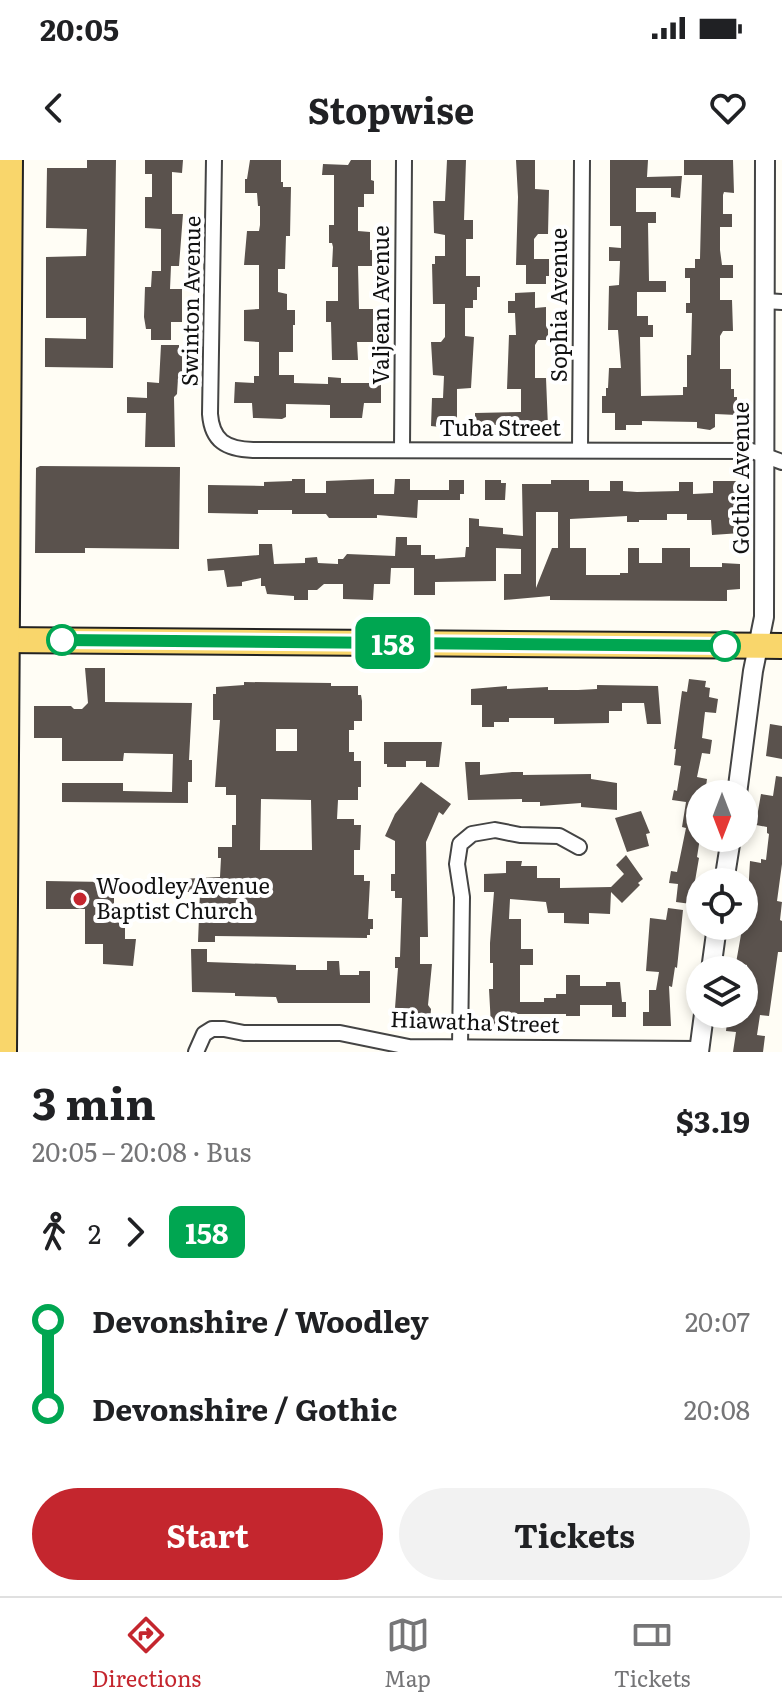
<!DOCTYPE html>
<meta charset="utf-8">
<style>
body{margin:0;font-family:Literata,serif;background:#f2f2f2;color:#202124;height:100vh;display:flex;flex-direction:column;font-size:30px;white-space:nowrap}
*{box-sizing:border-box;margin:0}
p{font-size:26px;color:#757577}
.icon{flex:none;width:44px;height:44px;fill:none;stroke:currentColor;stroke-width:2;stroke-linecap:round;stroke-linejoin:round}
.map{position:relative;height:892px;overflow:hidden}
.details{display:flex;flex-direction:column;background:#fff;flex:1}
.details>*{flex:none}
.badge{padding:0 16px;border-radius:12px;font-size:28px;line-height:52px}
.needle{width:52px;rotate:180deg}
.tools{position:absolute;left:686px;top:620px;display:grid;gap:16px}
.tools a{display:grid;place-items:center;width:72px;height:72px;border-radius:50%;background:#fff;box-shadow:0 4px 12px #0003;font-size:40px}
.map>.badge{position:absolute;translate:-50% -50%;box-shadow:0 0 0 4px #fff}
.legs{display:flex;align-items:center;gap:12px;height:88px;padding:0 32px;font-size:26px}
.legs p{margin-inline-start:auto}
.summary{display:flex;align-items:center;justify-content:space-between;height:136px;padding:0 32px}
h1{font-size:44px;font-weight:700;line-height:60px}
.cta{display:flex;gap:16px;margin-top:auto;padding:16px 32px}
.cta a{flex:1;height:92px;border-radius:48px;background:#c4262e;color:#fff;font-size:32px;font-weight:700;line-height:92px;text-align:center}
.cta a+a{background:#f2f2f2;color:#202124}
ul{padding:0 32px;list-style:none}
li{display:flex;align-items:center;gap:28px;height:88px;font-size:30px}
li i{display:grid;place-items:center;width:12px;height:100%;margin:0 10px;background:currentColor}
li i::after{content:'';width:20px;height:20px;margin:-10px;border:6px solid;border-radius:50%;background:#fff}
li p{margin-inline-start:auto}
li:first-child i{background:linear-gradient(#0000 50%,currentColor 0)}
li:last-child i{background:linear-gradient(currentColor 50%,#0000 0)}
.status{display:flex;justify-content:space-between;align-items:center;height:56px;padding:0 40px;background:#fff;direction:ltr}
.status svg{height:22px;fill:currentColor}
header{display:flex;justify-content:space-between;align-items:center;height:104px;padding:0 32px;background:#fff;font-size:36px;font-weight:700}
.tabs{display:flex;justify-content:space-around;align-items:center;height:112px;border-top:2px solid #e0e0e0;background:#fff;font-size:22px;color:#757577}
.tabs a{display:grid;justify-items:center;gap:4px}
.tabs .current{color:#c4262e}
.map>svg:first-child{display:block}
.building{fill:#5a524d;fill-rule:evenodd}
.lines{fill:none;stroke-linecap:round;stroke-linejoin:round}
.minor-casing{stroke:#444;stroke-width:18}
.tertiary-casing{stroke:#444;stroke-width:22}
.primary-casing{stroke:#222;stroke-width:28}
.minor{stroke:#fff;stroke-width:14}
.tertiary{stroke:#fff;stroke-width:18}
.primary{stroke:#f9d66b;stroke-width:24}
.line-1-casing{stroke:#fff;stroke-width:18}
.line-1{stroke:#00a651;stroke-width:12}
.stop-1-dot{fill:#fff;stroke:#00a651;stroke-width:4}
.poi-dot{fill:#c4262e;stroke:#fff;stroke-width:3}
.labels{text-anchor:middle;stroke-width:8;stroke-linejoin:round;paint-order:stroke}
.street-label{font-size:22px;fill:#111;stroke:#fff}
.poi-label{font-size:22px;fill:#111;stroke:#fff;text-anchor:start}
</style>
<div class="status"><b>20:05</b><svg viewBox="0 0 49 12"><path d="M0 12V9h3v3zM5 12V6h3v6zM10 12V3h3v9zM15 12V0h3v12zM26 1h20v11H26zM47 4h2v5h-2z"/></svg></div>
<header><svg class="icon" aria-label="back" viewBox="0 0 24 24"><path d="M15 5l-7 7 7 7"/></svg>Stopwise<svg class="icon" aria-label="heart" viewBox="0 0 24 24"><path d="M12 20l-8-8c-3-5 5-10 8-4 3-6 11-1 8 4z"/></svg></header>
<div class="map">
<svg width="782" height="892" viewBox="0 0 782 892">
<rect width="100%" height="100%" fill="#fffdf5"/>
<g class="building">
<polygon points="87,0 116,0 113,208 45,207 45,178 86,179 86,158 46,158 46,97 86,96 87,69 46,68 47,8 87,8"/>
<polygon points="145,0 183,0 182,13 172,12 172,54 183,54 179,106 171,106 170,129 182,129 182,162 171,162 171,180 151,180 151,169 146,169 144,157 145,127 151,127 152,111 161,111 161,69 145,68 145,37 152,37 152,14 145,14"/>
<polygon points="250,0 281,0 281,22 283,22 283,27 291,27 290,76 286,76 285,109 278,109 278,132 287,134 287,150 295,150 295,165 293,165 293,192 279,192 279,215 294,215 294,223 328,224 328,217 341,218 341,223 381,223 381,243 364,243 362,258 330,258 330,245 286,244 286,257 282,259 256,258 253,258 252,243 234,243 235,222 254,223 254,216 259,216 259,182 244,181 244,150 259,149 259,105 244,105 247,71 259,71 260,65 260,46 258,46 257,33 245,33 245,19 247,19"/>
<polygon points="351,0 371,0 371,20 374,21 374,34 364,34 364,47 358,47 358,71 370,72 370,90 372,90 372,106 358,106 359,149 373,149 373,182 357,182 358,200 332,200 331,162 326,162 326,141 338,141 338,107 332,107 333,87 332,83 329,83 329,65 334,65 334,15 322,15 323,4 348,5"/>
<polygon points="447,0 466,0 464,60 473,60 473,79 466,79 466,116 480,116 480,127 477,127 477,140 473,140 473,148 465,148 465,176 474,177 471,228 457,229 457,260 453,260 453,267 440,267 431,266 432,238 443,238 444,216 433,215 431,182 441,182 445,177 445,144 433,144 432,104 435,104 435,96 445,96 445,75 434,73 433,41 445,41"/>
<polygon points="516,0 535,0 535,29 549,30 548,74 538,74 534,79 534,99 549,99 549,116 546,116 546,124 526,124 526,105 516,105 518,37"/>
<polygon points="610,0 648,0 647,17 682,16 680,38 671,37 671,28 636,28 636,52 656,52 656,63 648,63 649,121 666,121 666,132 637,132 637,156 648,156 648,165 653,165 653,177 640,177 641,236 683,235 683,227 687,227 687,195 691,195 692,153 686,153 686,143 690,143 690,118 685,118 685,108 695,108 695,99 700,99 702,15 684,15 684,0 733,0 734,33 724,32 723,35 723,54 732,54 732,67 720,67 720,90 722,105 733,105 733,118 720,118 720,140 732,140 733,171 723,171 720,176 720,209 731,209 731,229 734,229 734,237 737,237 737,255 715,254 715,267 710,270 697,268 697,262 642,261 642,265 626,265 626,270 615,270 615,253 602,253 602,236 606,236 606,228 608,228 609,208 621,208 618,170 608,170 609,126 619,125 620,101 609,101 609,87 621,88 621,66 610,66"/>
<polygon points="535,132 535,148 546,147 546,166 548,166 548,180 538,180 535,185 535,218 546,218 548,267 525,267 524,262 503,262 503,265 475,265 475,253 521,252 521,229 507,229 509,175 516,175 515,153 508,153 508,141 515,141 515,133"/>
<polygon points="161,185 179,185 179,193 182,193 182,218 178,218 177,234 174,237 175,287 145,287 146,253 127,253 127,237 147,238 147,222 159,223"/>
<polygon points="40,306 180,307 179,389 85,388 85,393 35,393 36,308"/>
<polygon points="292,319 305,319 305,333 326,333 326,321 374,319 374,334 394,334 395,319 410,319 410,330 449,330 449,320 464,320 464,334 460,334 460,340 418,340 417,358 377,355 377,358 329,358 326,354 292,354 292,350 258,350 258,354 208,353 208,325 264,326 264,322 292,321"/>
<polygon points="485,320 501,320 501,323 506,323 505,340 485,340"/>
<path d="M551,320H589V331H610V321H623V331L637,332L679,331V322H693V334L713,333V321H741V373L712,375L711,360H687V354H667V360H639V362H627V356L570,359V388H586V415H620V413H628V388H639V403H662V388H690V407H722V403L740,404V429L727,430V441L550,440V436L504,440V414H521V389L496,388V421L435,422V435H414V408H391L390,424H374L373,440L343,439V424H324L317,430H308V440H294V436L267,434L265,426H261V418L242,422V426L227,427L224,410L208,411L207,399L259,395V384H272L274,404L305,403V398L317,397L318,403L338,404V399H343L347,394L395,396L396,377H407V385H421V395H435V399L465,397L466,387H469V358L479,359V366L503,368V374L523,376L522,324H551ZM536,352H558V388H552L536,428Z"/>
<polygon points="85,508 105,508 105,542 192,543 189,600 192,600 192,622 188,622 188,643 62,642 62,623 123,623 123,631 172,632 173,594 124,593 123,601 62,601 62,578 34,578 34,546 71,546 74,549 82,549 88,543"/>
<polygon points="689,519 706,521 705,527 710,528 709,537 718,539 716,553 705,552 702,578 712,580 710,594 702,593 697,617 707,619 705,634 700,634 700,678 697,697 699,698 691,744 676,742 678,724 669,723 671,711 677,712 686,668 682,667 686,642 672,640 674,630 677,631 681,606 674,605 676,589 674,589 682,531 687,532"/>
<path d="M244,522L331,523V526H358V535H361L362,541V561H354V570H349V592H354V601H361V627H358V640H338L337,659H354V665H361L360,690H354V715H364V721H370L368,759H373V769H370V775H367V778L215,776V782H198L200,732H161V720L220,717L221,698H218V687H232V665H236V635H226V627H215L220,560H213V534H216V527L244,525ZM276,569H297V591H276ZM261,639L311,640L312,690H260Z"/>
<polygon points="597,525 658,526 661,564 647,564 644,543 622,543 622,551 609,551 609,563 554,564 554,558 509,558 509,562 494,562 494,567 482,567 482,545 471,545 471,529 507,526 507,529 548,527 548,530 578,530 597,529"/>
<polygon points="770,564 782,566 782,599 766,596"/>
<polygon points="384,582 442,582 439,607 426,607 426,601 406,601 406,607 387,607 387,604 384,604"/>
<polygon points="465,602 480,602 480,615 512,612 523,612 523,615 591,614 591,619 617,623 617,650 581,647 581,643 540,646 540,642 522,642 522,639 468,640"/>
<polygon points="776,616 782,617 782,704 777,741 782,742 780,760 782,761 782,792 778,792 769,856 760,855 757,875 765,876 763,892 733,892 736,872 726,871 728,854 744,854 749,811 747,811 747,805 736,803 742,769 744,769 744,743 745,736 748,736 750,701 761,703 761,699 766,700 769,674 767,673 767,667 756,665 758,651 761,634 773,636"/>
<polygon points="421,622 451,644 443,655 439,652 426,682 428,777 420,777 420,804 432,804 428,845 431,849 430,862 402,861 403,848 395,848 398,808 395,808 395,797 400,797 402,738 395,738 395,731 391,731 391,714 395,714 395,681 385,676 395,654"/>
<polygon points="641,651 650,673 646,674 649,686 627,692 615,658"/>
<polygon points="626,695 643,719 638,723 640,725 622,743 611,732 610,754 589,753 589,764 564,763 564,753 548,753 546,742 510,739 509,759 521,759 521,789 533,789 533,805 520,805 520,842 544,842 544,838 556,838 556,834 566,834 566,815 580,815 580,826 606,826 606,822 620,822 622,842 626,842 626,857 612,857 612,845 580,845 580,856 566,856 566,854 508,854 508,866 491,866 489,829 493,829 493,803 490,803 490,783 494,732 484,732 484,714 506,713 506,701 522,701 521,706 537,706 537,718 560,718 560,728 611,727 624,714 616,705"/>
<polygon points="46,721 106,722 108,730 114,730 114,755 125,755 125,779 136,779 133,806 103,804 103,784 85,784 85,749 46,749"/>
<polygon points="668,748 683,750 677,808 675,807 672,827 669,826 671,866 643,866 643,852 649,852 649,830 656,830 659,812 646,811 650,758 666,760"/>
<polygon points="191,789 207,789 207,802 296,805 296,810 327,810 327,801 339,801 340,815 359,815 359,811 370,811 370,843 278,843 276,837 235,836 235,833 192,832"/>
</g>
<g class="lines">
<defs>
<g id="minor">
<path d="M214,0L210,254C212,281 226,289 253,290L752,291L782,302"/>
<polyline points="764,141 782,142"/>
<polyline points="402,289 404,0"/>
<polyline points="580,290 582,0"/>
<polyline points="460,887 462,737 457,704 460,684 472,674 495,670 520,675 559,676 579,687"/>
<polyline points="196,892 204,874 212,869 224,869 244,873 340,873 409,887 699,889"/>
</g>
<g id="tertiary">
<polyline points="737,634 753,511 764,457 765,0"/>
<polyline points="724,722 731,678"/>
<polyline points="711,810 717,766"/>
<polyline points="699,892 704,854"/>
</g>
<g id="primary">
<polyline points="0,480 782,486"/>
<polyline points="4,892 10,0"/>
</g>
</defs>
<use href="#minor" class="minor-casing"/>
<use href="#tertiary" class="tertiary-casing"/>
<use href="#primary" class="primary-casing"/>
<use href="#minor" class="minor"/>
<use href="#tertiary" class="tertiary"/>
<use href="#primary" class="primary"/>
</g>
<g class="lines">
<defs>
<polyline id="line-1" points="62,480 725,486"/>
</defs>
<use href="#line-1" class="line-1-casing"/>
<use href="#line-1" class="line-1"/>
</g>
<g class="stop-1-dot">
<circle cx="62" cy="480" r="14"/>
<circle cx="725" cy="486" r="14"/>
</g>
<circle class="poi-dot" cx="80" cy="739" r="8"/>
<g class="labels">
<g class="street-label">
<text transform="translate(191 141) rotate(-89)" y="8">Swinton Avenue</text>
<text transform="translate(381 145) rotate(-90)" y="8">Valjean Avenue</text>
<text transform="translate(559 145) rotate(-90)" y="8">Sophia Avenue</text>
<text x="500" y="276">Tuba Street</text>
<text transform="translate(741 318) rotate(-90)" y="8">Gothic Avenue</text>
<text transform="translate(475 862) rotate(2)" y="8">Hiawatha Street</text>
</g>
<g class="poi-label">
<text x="96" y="734">Woodley Avenue<tspan x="96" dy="25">Baptist Church</tspan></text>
</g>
</g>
</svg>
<div class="tools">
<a><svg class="needle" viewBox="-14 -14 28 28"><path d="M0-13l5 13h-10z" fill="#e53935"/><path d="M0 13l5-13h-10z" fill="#757577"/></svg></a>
<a><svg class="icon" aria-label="locate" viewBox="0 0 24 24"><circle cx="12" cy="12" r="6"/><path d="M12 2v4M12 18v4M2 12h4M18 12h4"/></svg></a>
<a><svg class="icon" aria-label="layers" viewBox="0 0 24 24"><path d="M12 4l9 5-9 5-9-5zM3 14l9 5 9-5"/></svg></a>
</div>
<b class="badge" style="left:393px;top:483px;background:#00a651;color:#fff">158</b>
</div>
<section class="details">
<div class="summary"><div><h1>3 min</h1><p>20:05 – 20:08 · Bus</p></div><b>$3.19</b></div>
<div class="legs"><svg class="icon" aria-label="walk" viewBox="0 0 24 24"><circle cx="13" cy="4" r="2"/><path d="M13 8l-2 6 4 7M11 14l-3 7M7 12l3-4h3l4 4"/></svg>2<svg class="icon" aria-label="forward" viewBox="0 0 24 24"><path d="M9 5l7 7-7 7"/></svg><b class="badge" style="background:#00a651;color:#fff">158</b></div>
<ul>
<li><i style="color:#00a651"></i><b>Devonshire / Woodley</b><p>20:07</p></li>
<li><i style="color:#00a651"></i><b>Devonshire / Gothic</b><p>20:08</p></li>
</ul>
<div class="cta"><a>Start</a><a>Tickets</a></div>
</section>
<nav class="tabs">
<a class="current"><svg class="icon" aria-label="directions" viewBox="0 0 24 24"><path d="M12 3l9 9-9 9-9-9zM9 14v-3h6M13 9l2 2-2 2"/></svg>Directions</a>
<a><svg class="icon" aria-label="map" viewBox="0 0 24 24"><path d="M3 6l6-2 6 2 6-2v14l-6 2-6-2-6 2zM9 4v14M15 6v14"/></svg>Map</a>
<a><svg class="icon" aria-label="tickets" viewBox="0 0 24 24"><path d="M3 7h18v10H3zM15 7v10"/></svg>Tickets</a>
</nav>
